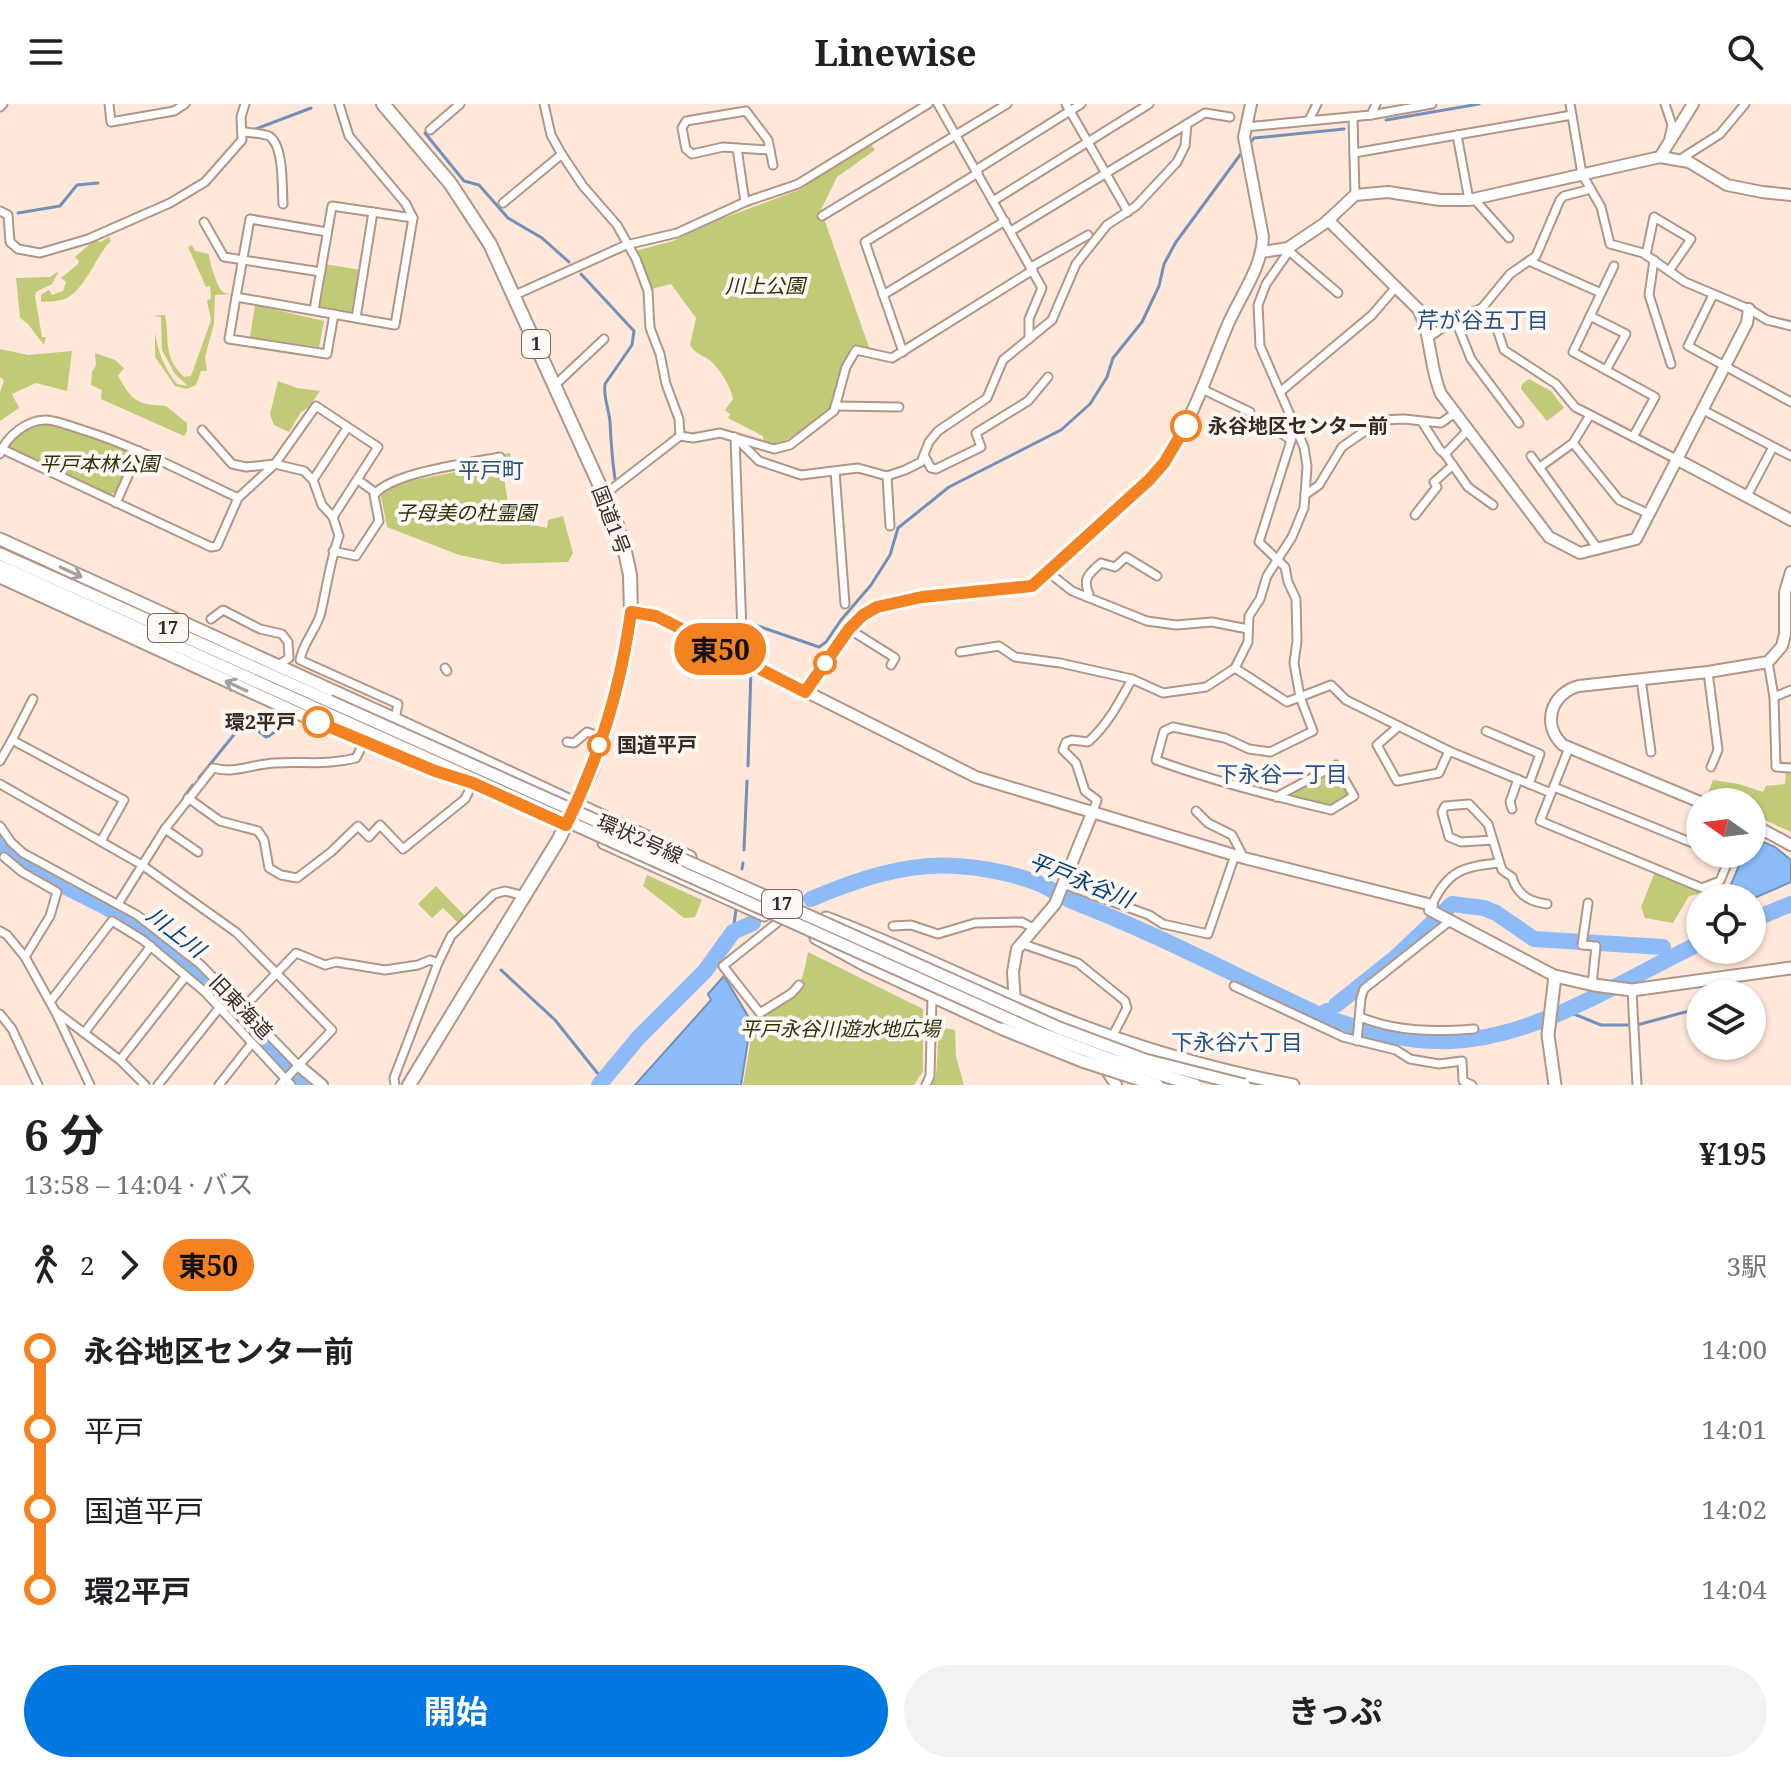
<!DOCTYPE html>
<html lang="ja">
<meta charset="utf-8">
<style>
body{margin:0;font-family:"Noto Serif","Noto Sans JP",serif;background:#f2f2f2;color:#202124;height:100vh;display:flex;flex-direction:column;font-size:30px;white-space:nowrap}
*{box-sizing:border-box;margin:0}
p{font-size:26px;color:#757577}
.icon{flex:none;width:44px;height:44px;fill:none;stroke:currentColor;stroke-width:2;stroke-linecap:round;stroke-linejoin:round}
.map{position:relative;height:981px;overflow:hidden}
.panel{display:flex;flex-direction:column;background:#fff;flex:1}
.panel>*{flex:none}
.badge{padding:0 16px;border-radius:26px;font-size:28px;line-height:52px}
.needle{width:52px;rotate:284deg}
.controls{position:absolute;left:1686px;top:684px;display:grid;gap:16px}
.controls a{display:grid;place-items:center;width:80px;height:80px;border-radius:50%;background:#fff;box-shadow:0 2px 6px #0004;font-size:40px}
.map>.badge{position:absolute;translate:-50% -50%;box-shadow:0 0 0 4px #fff}
.legs{display:flex;align-items:center;gap:12px;height:88px;padding:0 24px;font-size:26px}
.legs p{margin-inline-start:auto}
.headline{display:flex;align-items:center;justify-content:space-between;height:136px;padding:0 24px}
h1{font-size:44px;font-weight:700;line-height:60px}
.cta{display:flex;gap:16px;margin-top:auto;padding:16px 24px}
.cta a{flex:1;height:92px;border-radius:48px;background:#0078df;color:#fff;font-size:32px;font-weight:700;line-height:92px;text-align:center}
.cta a+a{background:#f2f2f2;color:#202124}
ul{padding:0 24px;list-style:none}
li{display:flex;align-items:center;gap:28px;height:80px;font-size:30px}
li i{display:grid;place-items:center;width:12px;height:100%;margin:0 10px;background:currentColor}
li i::after{content:'';width:20px;height:20px;margin:-10px;border:6px solid;border-radius:50%;background:#fff}
li p{margin-inline-start:auto}
li:first-child i{background:linear-gradient(#0000 50%,currentColor 0)}
li:last-child i{background:linear-gradient(currentColor 50%,#0000 0)}
header{display:flex;justify-content:space-between;align-items:center;height:104px;padding:0 24px;background:#fff;font-size:36px;font-weight:700}
.map>svg:first-child{display:block}
.green{fill:#c1ca77}
.water{fill:#8dbbf8;stroke:#7390b8;stroke-width:2}
.lines{fill:none;stroke-linecap:round;stroke-linejoin:round}
.stream{stroke:#7390b8;stroke-width:3}
.river{stroke:#8dbbf8;stroke-width:16}
.street-casing{stroke:#b19687;stroke-width:11}
.secondary-casing{stroke:#b19687;stroke-width:14}
.primary-casing{stroke:#b19687;stroke-width:15}
.highway-casing{stroke:#b19687;stroke-width:16}
.street{stroke:#fff;stroke-width:7}
.secondary{stroke:#fff;stroke-width:10}
.primary{stroke:#fff;stroke-width:11}
.highway{stroke:#fff;stroke-width:12}
.primary-bridge-casing{stroke:#b19687;stroke-width:15;stroke-linecap:butt}
.primary-bridge{stroke:#fff;stroke-width:11}
.oneway{stroke:#a49f9c}
.line-1-casing{stroke:#fff;stroke-width:18}
.line-1{stroke:#f58220;stroke-width:12}
.stop-1-dot{fill:#fff;stroke:#f58220;stroke-width:4}
.labels{text-anchor:middle;stroke-width:8;stroke-linejoin:round;paint-order:stroke}
.shield{fill:#fef8f5;stroke:#716863;stroke-width:2}
.shield-label{font-size:18px;font-weight:bold;fill:#352a24}
.park-label{font-size:20px;font-style:italic;fill:#2d3105;stroke:#fef8f5}
.stop-label{font-size:20px;font-weight:bold;fill:#352a24;stroke:#fef8f5;text-anchor:start}
.street-label{font-size:20px;fill:#352a24;stroke:#fef8f5}
.neighbourhood-label{font-size:22px;fill:#245286;stroke:#fef8f5}
.water-label{font-size:22px;font-style:italic;fill:#003e7f;stroke:#fef8f5}
</style>
<header><svg class="icon" aria-label="menu" viewBox="0 0 24 24"><path d="M4 6h16M4 12h16M4 18h16"/></svg>Linewise<svg class="icon" aria-label="search" viewBox="0 0 24 24"><circle cx="10" cy="10" r="6"/><path d="M15 15l6 6"/></svg></header>
<div class="map">
<svg width="1791" height="981" viewBox="0 0 1791 981">
<rect width="100%" height="100%" fill="#ffe7da"/>
<g class="green">
<path d="M871,40L875,46L837,73L821,106L871,249L856,246L846,263L834,307L778,341L764,338L763,332L728,314L730,310L725,306L733,295C731,283 721,267 712,258C704,251 696,251 690,241L696,214L671,180L651,185L635,147L673,137L718,116L799,86Z"/>
<path d="M109,133L111,137C94,153 85,190 61,196C55,198 47,197 41,198V191L49,186L52,191L63,187L66,178L61,174L78,160L79,157L75,153L94,136L101,138Z"/>
<path d="M192,141L195,147L209,150C209,158 217,181 221,186C224,190 226,189 233,190L215,191L214,220L205,253L207,267H201L196,281L187,285L175,282L155,253V228C158,249 164,263 177,280L188,282L175,270L162,246L161,213L153,212L165,211C170,235 162,252 184,273L191,272L211,216L207,197L211,194L210,182L206,183L188,143Z"/>
<polygon points="324,160 361,166 354,208 318,202"/>
<polygon points="59,167 52,180 36,188 35,192 42,233 46,233 44,241 28,220 20,214 16,174 50,173"/>
<polygon points="255,201 324,217 319,243 250,233"/>
<polygon points="0,245 28,251 72,247 67,287 36,279 12,290 19,304 0,317 0,289 4,276 0,273"/>
<path d="M95,249L115,256L124,264L118,272C133,298 136,300 166,302L187,319V327L184,332L101,295L102,286L91,281L92,268L96,261Z"/>
<polygon points="1529,275 1551,287 1564,304 1547,317 1521,285 1522,280"/>
<polygon points="278,277 297,284 320,287 309,303 301,308 289,328 274,321 270,310"/>
<polygon points="46,319 105,336 131,348 133,353 117,388 109,391 10,345 9,338 34,320"/>
<polygon points="510,349 515,367 504,375 511,416 547,424 548,416 563,412 573,449 568,458 503,460 459,451 387,423 381,392 384,385 415,376 495,360 505,362 504,350"/>
<polygon points="1334,665 1349,691 1329,702 1284,692"/>
<polygon points="1786,666 1791,667 1791,728 1752,710 1752,698 1724,698 1707,691 1713,676 1739,680 1763,688 1766,682 1785,680"/>
<polygon points="1655,768 1700,786 1699,790 1689,792 1673,819 1645,814 1641,803"/>
<polygon points="647,771 702,796 695,813 684,814 643,782"/>
<polygon points="436,782 465,812 458,819 443,804 432,814 418,800"/>
<path d="M808,848L923,905V967L914,981H743L754,917C794,892 799,897 808,848Z"/>
<polygon points="939,923 955,926 956,952 964,981 932,981 936,972"/>
</g>
<g class="water">
<polygon points="1752,733 1775,743 1791,756 1791,778 1752,795 1729,785 1744,750 1752,750"/>
<polygon points="724,872 751,917 741,981 635,981 711,896 708,890"/>
</g>
<g class="lines">
<g class="stream">
<polyline points="1386,16 1479,0"/>
<polyline points="253,26 311,4"/>
<polyline points="425,29 464,77 479,81 508,114 542,134 569,158"/>
<polyline points="1248,41 1254,34 1344,25"/>
<polyline points="18,109 60,102 77,81 98,79"/>
<path d="M581,170L634,227L632,241L605,280C603,293 609,305 610,318C611,338 612,355 615,375"/>
<polyline points="751,558 751,525 755,521 819,543 826,538 841,516 871,481 890,451 898,424 949,383 1061,326 1090,300 1107,273 1113,254 1142,218 1159,182 1164,160 1176,138 1243,47"/>
<polyline points="748,662 751,565"/>
<path d="M199,674L245,617L266,633C276,630 279,621 279,612"/>
<polyline points="184,693 193,681"/>
<polyline points="744,746 747,677"/>
<polyline points="742,765 743,759"/>
<polyline points="110,805 111,803"/>
<polyline points="733,828 736,805"/>
<polyline points="501,866 555,916 603,976"/>
<polyline points="1564,906 1601,921 1637,921 1700,904"/>
</g>
<g class="river">
<polyline points="0,738 22,761 104,802 148,830 215,887 257,934 306,981"/>
<path d="M811,795C856,776 907,758 957,762C984,764 1015,770 1040,780C1051,785 1061,792 1072,797C1157,830 1238,873 1320,911L1327,907"/>
<polyline points="1752,816 1791,800"/>
<polyline points="1336,901 1395,854 1452,800 1484,804 1496,809 1534,835 1663,843"/>
<path d="M1320,911C1362,927 1406,939 1451,937C1535,934 1620,878 1694,842"/>
<polyline points="599,981 638,934 705,867 733,828 753,819"/>
</g>
<defs>
<g id="street">
<polyline points="109,0 111,18 174,7 185,0"/>
<polyline points="544,0 551,31 561,49 583,82 617,121 636,155 648,187 650,224 660,250 666,280 679,315 680,332"/>
<polyline points="938,0 1042,184 1029,215 1029,235"/>
<polyline points="1066,0 1128,108"/>
<polyline points="1570,0 1582,70 1601,103 1610,140 1643,149 1685,178 1749,205 1767,216 1791,222"/>
<polyline points="1665,0 1672,21 1669,34"/>
<polyline points="0,3 3,0"/>
<polyline points="1371,11 1432,0"/>
<polyline points="1353,13 1355,91"/>
<polyline points="1309,16 1317,0"/>
<polyline points="1245,23 1371,11 1376,0"/>
<polyline points="430,26 460,0"/>
<path d="M244,28C251,29 262,29 269,32C284,41 282,84 283,100"/>
<polyline points="1457,31 1469,96"/>
<polyline points="737,44 770,46"/>
<polyline points="1354,49 1572,11"/>
<polyline points="1679,56 1720,30 1745,0"/>
<polyline points="976,66 1081,0"/>
<polyline points="1474,95 1509,134"/>
<polyline points="993,97 1149,0"/>
<polyline points="745,98 737,44 723,43 692,50 686,45 682,24 686,17 746,7 768,36 773,61"/>
<polyline points="503,99 562,50"/>
<polyline points="0,107 8,111 10,138 18,145 40,149 88,135 170,99 205,78 242,36 241,13 245,0"/>
<polyline points="822,112 1007,0"/>
<polyline points="204,118 224,153 321,168"/>
<polyline points="1011,127 1205,9 1230,13"/>
<polyline points="327,128 250,115 236,193 395,221 413,114 406,100 349,32 339,0"/>
<polyline points="1289,147 1338,189"/>
<polyline points="1646,151 1654,113 1691,135 1669,167"/>
<polyline points="1654,156 1649,191 1671,260"/>
<polyline points="1529,157 1601,189"/>
<polyline points="1614,162 1573,248 1655,293 1633,333"/>
<polyline points="1031,163 1088,131"/>
<polyline points="515,191 626,141 677,129 745,98 798,80 928,0"/>
<polyline points="883,191 1005,117"/>
<polyline points="1713,191 1688,242 1791,298"/>
<polyline points="236,193 229,235 327,250 334,210"/>
<polyline points="1482,204 1510,170 1536,152 1560,96 1564,92 1591,85"/>
<polyline points="314,206 332,102 413,114"/>
<polyline points="1590,212 1626,230 1606,266"/>
<polyline points="356,214 373,108"/>
<polyline points="1455,215 1471,255 1519,319"/>
<polyline points="1428,234 1455,215 1482,204 1498,228 1504,246 1556,280 1575,303 1678,356"/>
<polyline points="903,248 865,138 978,69"/>
<polyline points="554,282 604,235"/>
<polyline points="1202,285 1250,308"/>
<polyline points="1280,288 1372,211 1397,182"/>
<polyline points="835,302 899,303"/>
<polyline points="1703,306 1791,352"/>
<polyline points="1422,318 1440,346 1445,350"/>
<polyline points="1272,323 1291,336"/>
<path d="M202,326L232,360L246,363L275,360L304,367L313,376L322,401L333,413L339,432C330,457 327,482 321,508C317,525 303,538 300,556L398,600L395,615"/>
<polyline points="1468,326 1445,350 1468,383 1493,401"/>
<polyline points="735,333 759,357 801,371 858,364 887,372 905,366 921,358 929,338 938,327 987,294 1003,256 1052,216 1076,160 1107,121 1136,102 1177,58 1185,42 1187,20"/>
<polyline points="735,334 743,556"/>
<polyline points="1573,339 1619,396 1649,410"/>
<path d="M0,350C6,333 27,315 47,316C59,317 72,323 83,326C137,343 187,370 238,394L217,442L211,443L2,345"/>
<polyline points="1531,352 1598,445"/>
<polyline points="925,353 931,364 936,365 981,343 976,329 1028,297 1048,273"/>
<polyline points="1540,363 1573,339 1590,311"/>
<polyline points="835,367 845,500"/>
<polyline points="887,372 890,422"/>
<polyline points="313,376 347,324"/>
<polyline points="358,376 376,389"/>
<polyline points="604,391 680,332 693,334 720,329 774,345 790,341 834,307 846,263 856,246 892,254 1033,166"/>
<polyline points="1305,391 1319,381 1342,343 1381,316 1404,315 1441,319 1455,309"/>
<polyline points="1747,392 1773,343"/>
<polyline points="238,394 275,360 316,302 378,343 333,413"/>
<polyline points="116,399 139,347"/>
<polyline points="1415,411 1437,383 1434,378 1453,361"/>
<path d="M333,447L356,452L379,417L374,391C392,368 470,359 500,353"/>
<polyline points="1048,468 1072,487 1147,517 1176,521 1212,518 1248,525"/>
<path d="M1087,493L1089,490C1082,474 1089,470 1101,459L1115,463L1126,453L1157,472"/>
<polyline points="211,515 223,506 260,525 282,530 288,538 289,554 277,562"/>
<polyline points="849,525 895,554 891,561"/>
<polyline points="960,548 999,542 1015,553 1060,559 1132,575 1163,589 1206,583 1235,564 1248,538 1249,512 1260,495 1267,472 1292,433 1304,404 1305,391 1307,362 1304,343 1260,242 1258,201 1266,180 1289,147 1288,144"/>
<polyline points="1768,558 1774,593 1776,663 1791,664"/>
<polyline points="445,564 447,567"/>
<polyline points="1235,564 1287,598 1331,581 1346,596 1449,647 1551,689"/>
<polyline points="1708,568 1718,646 1711,663"/>
<polyline points="1641,575 1651,648"/>
<polyline points="1774,593 1791,586"/>
<polyline points="1399,622 1377,641 1397,677 1439,669 1449,647"/>
<polyline points="1486,627 1540,650 1529,680"/>
<polyline points="12,636 33,595"/>
<polyline points="567,638 574,639 587,628 602,633"/>
<polyline points="1569,644 1540,717 1702,784 1720,777 1731,750"/>
<polyline points="0,657 12,636 124,696 101,737"/>
<polyline points="0,680 142,761 237,829 332,926 280,981"/>
<polyline points="1554,683 1700,742"/>
<path d="M1276,693L1336,661L1354,692L1331,706C1271,692 1213,677 1156,656L1164,627L1173,623L1225,634L1249,645L1270,648L1313,627L1300,593L1294,559L1297,537L1296,495L1288,478L1285,463L1259,438L1295,324"/>
<polyline points="188,694 220,717 258,727 264,736 269,764 281,771 297,774 331,748 358,722 369,733 380,721 403,745 465,695 473,679"/>
<polyline points="1512,705 1510,698 1518,675"/>
<path d="M1093,707L1097,696L1085,687L1076,659L1063,646L1066,638L1072,636L1088,638C1107,622 1120,597 1132,575"/>
<polyline points="1196,707 1208,719 1232,731 1244,754"/>
<polyline points="0,722 11,738 23,749 137,811 201,861 298,961"/>
<polyline points="165,725 198,748"/>
<path d="M1493,736L1461,738L1449,733L1442,708L1445,702L1469,700L1488,720L1502,766L1512,773C1517,791 1530,798 1547,800"/>
<polyline points="4,753 22,768 57,788 50,812 25,853"/>
<polyline points="1063,780 1149,811 1163,820 1208,830 1235,751"/>
<polyline points="1588,799 1582,841 1596,842 1592,881"/>
<path d="M118,800L165,725L213,664C235,670 252,660 275,659C306,657 324,662 356,654L364,638"/>
<path d="M1432,801C1447,767 1464,762 1499,759"/>
<polyline points="778,818 723,862 760,909 792,889 799,881"/>
<polyline points="893,822 911,821 938,830 975,819 1022,818 1033,824"/>
<polyline points="0,827 7,831 25,853 55,907 120,956 145,981"/>
<polyline points="1020,839 1078,859 1125,897 1127,904 1112,933"/>
<polyline points="1234,882 1343,933 1396,946 1410,955 1439,960 1462,957 1463,977 1472,981"/>
<polyline points="1632,886 1637,981"/>
<polyline points="50,898 112,817 143,836 205,888 291,981"/>
<polyline points="244,903 296,849 325,861 336,858 385,866 418,861 430,856 438,859"/>
<polyline points="56,909 90,981"/>
<polyline points="0,910 12,925 38,981"/>
<path d="M1360,913C1397,928 1435,928 1474,925"/>
<polyline points="84,929 151,842"/>
<polyline points="1357,937 1361,894 1364,885 1451,816"/>
<polyline points="120,956 186,872"/>
<polyline points="158,981 220,903"/>
<polyline points="219,981 252,939"/>
<polyline points="395,981 394,974 438,859 451,832 494,790 505,787 525,792"/>
<polyline points="926,981 930,972 932,892"/>
</g>
<g id="secondary">
<polyline points="1660,53 1689,58 1727,81 1762,88 1791,91"/>
<path d="M1328,116L1418,205C1432,232 1429,263 1441,290L1549,433L1580,449L1636,435L1747,219L1749,205"/>
<polyline points="1262,148 1288,144 1325,119 1355,91 1388,88 1440,96 1469,96 1660,53 1693,0"/>
<polyline points="1678,356 1791,416"/>
<polyline points="631,508 656,512 976,673 1244,754 1432,801 1430,806 1555,872"/>
<path d="M805,588L849,525L863,511L890,499L922,493L1032,482L1149,376C1190,330 1205,273 1229,218C1241,191 1262,163 1263,133L1244,33L1251,0"/>
<path d="M1700,698L1563,641C1541,621 1551,589 1579,582L1708,568L1768,558L1782,542L1785,530V488L1791,468"/>
<polyline points="1752,720 1791,741"/>
<polyline points="1015,900 1013,868 1017,845 1055,800 1093,707"/>
<polyline points="298,961 322,981"/>
<polyline points="1104,962 1116,981"/>
</g>
<g id="primary">
<polyline points="0,435 395,615 690,753"/>
<polyline points="0,450 329,597"/>
<polyline points="0,462 324,608"/>
<polyline points="0,473 295,608 435,667 472,679"/>
<polyline points="604,739 764,811"/>
<path d="M826,814C891,838 952,868 1015,895C1105,934 1198,963 1293,981"/>
<polyline points="816,834 865,861 1003,925"/>
<polyline points="1555,981 1548,931 1555,872 1594,881 1632,886 1791,864"/>
</g>
<polyline id="highway" points="383,0 450,79 490,140 615,415 624,443 630,471 631,508 626,545 609,613 591,668 559,735 409,981"/>
</defs>
<use href="#street" class="street-casing"/>
<use href="#secondary" class="secondary-casing"/>
<use href="#primary" class="primary-casing"/>
<use href="#highway" class="highway-casing"/>
<use href="#street" class="street"/>
<use href="#secondary" class="secondary"/>
<use href="#primary" class="primary"/>
<use href="#highway" class="highway"/>
<defs>
<g id="primary-bridge">
<polyline points="329,597 1059,924 1145,956 1244,981"/>
<polyline points="324,608 1035,927 1109,955 1195,981"/>
<polyline points="1003,925 1082,957 1157,981"/>
</g>
</defs>
<use href="#primary-bridge" class="primary-bridge-casing"/>
<use href="#primary-bridge" class="primary-bridge"/>
</g>
<defs><path id="oneway-shaft" d="M-6 0H5M1.5-3L5.5 0L1.5 3" fill="none" stroke-width="1.6" stroke-linecap="round" stroke-linejoin="round" transform="scale(2)"/></defs>
<g class="oneway">
<use href="#oneway-shaft" transform="translate(71 468) rotate(25)"/>
<use href="#oneway-shaft" transform="translate(236 582) rotate(-155)"/>
</g>
<g class="lines">
<defs>
<path id="line-1" d="M318,618L435,667L473,679L566,721C599,654 621,582 631,508L656,512L805,588L849,525L863,511L877,503L922,493L1032,482L1149,376L1164,359L1186,322"/>
</defs>
<use href="#line-1" class="line-1-casing"/>
<use href="#line-1" class="line-1"/>
</g>
<g class="stop-1-dot">
<circle cx="1186" cy="322" r="14"/>
<circle cx="825" cy="559" r="10"/>
<circle cx="318" cy="618" r="14"/>
<circle cx="599" cy="641" r="10"/>
</g>
<g class="labels">
<g class="shield">
<rect x="522" y="226" width="28" height="28" rx="6"/>
<rect x="148" y="510" width="40" height="28" rx="6"/>
<rect x="762" y="786" width="40" height="28" rx="6"/>
</g>
<g class="shield-label">
<text x="536" y="246">1</text>
<text x="168" y="530">17</text>
<text x="782" y="806">17</text>
</g>
<g class="park-label">
<text x="765" y="189">川上公園</text>
<text x="99" y="367">平戸本林公園</text>
<text x="466" y="416">子母美の杜霊園</text>
<text x="840" y="932">平戸永谷川遊水地広場</text>
</g>
<g class="stop-label">
<text x="1208" y="329">永谷地区センター前</text>
<text x="296" y="625" text-anchor="end">環2平戸</text>
<text x="617" y="648">国道平戸</text>
</g>
<g class="street-label">
<text transform="translate(611 416) rotate(69)" y="7">国道1号</text>
<text transform="translate(640 735) rotate(24)" y="7">環状2号線</text>
<text transform="translate(241 903) rotate(46)" y="7">旧東海道</text>
</g>
<g class="neighbourhood-label">
<text x="1483" y="224">芹が谷五丁目</text>
<text x="491" y="374">平戸町</text>
<text x="1282" y="678">下永谷一丁目</text>
<text x="1237" y="946">下永谷六丁目</text>
</g>
<g class="water-label">
<text transform="translate(1081 776) rotate(22)" y="8">平戸永谷川</text>
<text transform="translate(176 828) rotate(38)" y="8">川上川</text>
</g>
</g>
</svg>
<div class="controls">
<a><svg class="needle" viewBox="-14 -14 28 28"><path d="M0-13l5 13h-10z" fill="#e53935"/><path d="M0 13l5-13h-10z" fill="#757577"/></svg></a>
<a><svg class="icon" aria-label="locate" viewBox="0 0 24 24"><circle cx="12" cy="12" r="6"/><path d="M12 2v4M12 18v4M2 12h4M18 12h4"/></svg></a>
<a><svg class="icon" aria-label="layers" viewBox="0 0 24 24"><path d="M12 4l9 5-9 5-9-5zM3 14l9 5 9-5"/></svg></a>
</div>
<b class="badge" style="left:720px;top:545px;background:#f58220;color:#111">東50</b>
</div>
<section class="panel">
<div class="headline"><div><h1>6 分</h1><p>13:58 – 14:04 · バス</p></div><b>¥195</b></div>
<div class="legs"><svg class="icon" aria-label="walk" viewBox="0 0 24 24"><circle cx="13" cy="4" r="2"/><path d="M13 8l-2 6 4 7M11 14l-3 7M7 12l3-4h3l4 4"/></svg>2<svg class="icon" aria-label="forward" viewBox="0 0 24 24"><path d="M9 5l7 7-7 7"/></svg><b class="badge" style="background:#f58220;color:#111">東50</b><p>3駅</p></div>
<ul>
<li><i style="color:#f58220"></i><b>永谷地区センター前</b><p>14:00</p></li>
<li><i style="color:#f58220"></i><span>平戸</span><p>14:01</p></li>
<li><i style="color:#f58220"></i><span>国道平戸</span><p>14:02</p></li>
<li><i style="color:#f58220"></i><b>環2平戸</b><p>14:04</p></li>
</ul>
<div class="cta"><a>開始</a><a>きっぷ</a></div>
</section>
